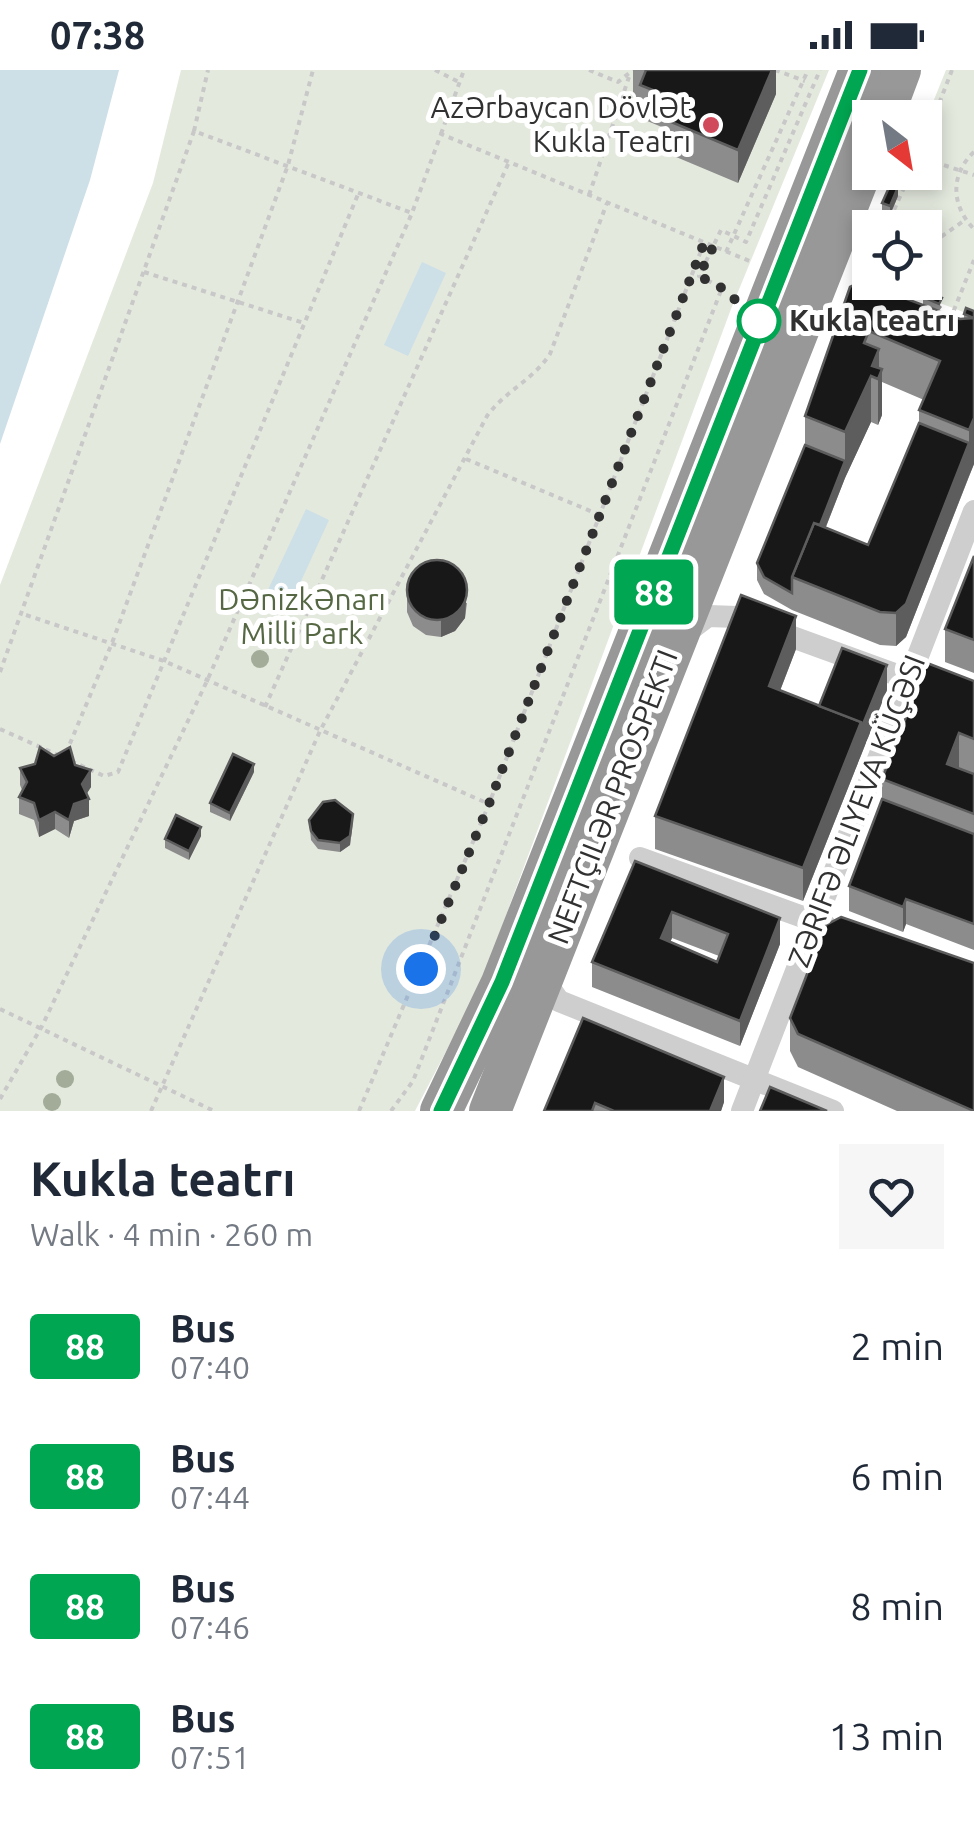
<!DOCTYPE html>
<meta charset="utf-8">
<style>
body{margin:0;font-family:Ubuntu,sans-serif;background:#f6f6f7;color:#1f2937;height:100vh;display:flex;flex-direction:column;font-size:38px;white-space:nowrap}
*{box-sizing:border-box;margin:0}
p{font-size:32px;color:#747a83}
.icon{flex:none;width:55px;height:55px;fill:none;stroke:currentColor;stroke-width:2;stroke-linecap:round;stroke-linejoin:round}
.map{position:relative;height:1041px;overflow:hidden}
.sheet{display:flex;flex-direction:column;background:#fff;flex:1}
.sheet>*{flex:none}
.badge{padding:0 20px;border-radius:8px;font-size:35px;line-height:65px}
.needle{width:65px;rotate:149deg}
.controls{position:absolute;left:852px;top:30px;display:grid;gap:20px}
.controls a{display:grid;place-items:center;width:90px;height:90px;border-radius:0px;background:#fff;box-shadow:0 5px 15px #0003;font-size:50px}
.you{position:absolute;width:50px;height:50px;margin:-25px;border:8px solid #fff;border-radius:50%;background:#1a73e8;box-shadow:0 0 0 15px #1a73e833}
.map>.badge{position:absolute;translate:-50% -50%;box-shadow:0 0 0 5px #fff}
.round{display:grid;place-items:center;flex:none;width:105px;height:105px;border-radius:0px;background:#f6f6f7}
.summary{display:flex;align-items:center;justify-content:space-between;height:170px;padding:0 30px}
h1{font-size:48px;font-weight:700;line-height:75px}
ul{padding:0;list-style:none}
li{display:flex;align-items:center;gap:30px;height:130px;padding:0 30px}
li div{flex:1}
li b{display:block;font-size:38px}
li em{font-style:normal}
li .badge{min-width:110px;font-weight:700;text-align:center}
.status{display:flex;justify-content:space-between;align-items:center;height:70px;padding:0 50px;background:#fff;direction:ltr}
.status svg{height:28px;fill:currentColor}
.map>svg:first-child{display:block}
.green{fill:#e4e9de}
.water{fill:#cddfe7}
.lines{fill:none;stroke-linecap:round;stroke-linejoin:round}
.path{stroke:#c8c8c8;stroke-width:4;stroke-dasharray:5 5;stroke-linecap:butt}
.street{stroke:#cecece;stroke-width:22}
.highway{stroke:#989898;stroke-width:42}
.tree{fill:#a2ac98}
.wall{fill:#8c8c8c;fill-rule:evenodd}
.shaded-wall{fill:#5d5d5d}
.building{fill:#181818;stroke:#5d5d5d;stroke-width:2.5;fill-rule:evenodd}
.line-casing{stroke:#fff;stroke-width:22}
.line{stroke:#00a651;stroke-width:15}
.walk{stroke:#313131;stroke-width:10;stroke-dasharray:0 18}
.poi-dot{fill:#d14a5c;stroke:#fff;stroke-width:4}
.stop-dot{fill:#fff;stroke:#00a651;stroke-width:5}
.labels{text-anchor:middle;stroke-width:10;stroke-linejoin:round;paint-order:stroke}
.poi-label{font-size:30px;fill:#313131;stroke:#fff;text-anchor:end}
.stop-label{font-size:30px;font-weight:bold;fill:#313131;stroke:#fff;text-anchor:start}
.park-label{font-size:30px;fill:#566843;stroke:#fff}
.street-label{font-size:30px;fill:#313131;stroke:#fff}
</style>
<div class="status"><b>07:38</b><svg viewBox="0 0 49 12"><path d="M0 12V9h3v3zM5 12V6h3v6zM10 12V3h3v9zM15 12V0h3v12zM26 1h20v11H26zM47 4h2v5h-2z"/></svg></div>
<div class="map">
<svg width="974" height="1041" viewBox="0 0 974 1041">
<rect width="100%" height="100%" fill="#fff"/>
<g class="green">
<polygon points="181,0 829,0 731,239 479,918 415,1041 0,1041 0,515 153,113"/>
<polygon points="946,0 974,0 974,246 887,213 925,212 925,158 878,158 903,103 925,102 925,52"/>
</g>
<g class="water">
<polygon points="0,0 119,0 90,110 0,374"/>
<polygon points="422,192 446,203 408,286 384,275"/>
<polygon points="306,439 329,450 291,533 267,522"/>
</g>
<g class="lines">
<g class="path">
<polyline points="435,0 459,12"/>
<polyline points="589,0 618,12 633,0"/>
<polyline points="775,0 805,11"/>
<polyline points="194,61 208,0"/>
<polyline points="441,64 464,0"/>
<polyline points="925,70 952,0"/>
<path d="M974,82C950,104 951,136 974,159"/>
<polyline points="925,89 974,105"/>
<polyline points="589,125 629,7"/>
<polyline points="886,158 911,102"/>
<polyline points="925,178 965,150"/>
<polyline points="726,182 808,0"/>
<polyline points="144,202 304,253"/>
<polyline points="861,214 870,194"/>
<polyline points="950,250 974,190"/>
<polyline points="466,389 600,445"/>
<polyline points="26,545 164,591 489,734"/>
<polyline points="0,602 194,61 412,143"/>
<polyline points="265,637 509,92"/>
<polyline points="0,659 58,685"/>
<polyline points="66,683 112,573 288,95 313,0"/>
<polyline points="71,691 104,706 118,702 359,122"/>
<polyline points="0,939 214,1041"/>
<polyline points="0,1029 42,956 207,611 412,143 441,64 752,192"/>
<path d="M151,1041L320,661L487,346C505,321 533,310 550,284L607,133"/>
<polyline points="359,1041 489,734 704,173"/>
<polyline points="391,1041 413,1011 722,218 699,206 721,160 746,172 820,0"/>
</g>
<g class="street">
<polyline points="687,562 708,546 737,547 974,633"/>
<polyline points="640,788 825,855"/>
<polyline points="547,904 547,914 559,931 833,1041"/>
<polyline points="742,1041 974,441"/>
</g>
<g class="highway">
<polyline points="882,48 900,0"/>
<polyline points="441,1041 502,913 860,0"/>
<polyline points="490,1041 870,78"/>
</g>
</g>
<g class="tree">
<circle cx="260" cy="589" r="9"/>
<circle cx="65" cy="1009" r="9"/>
<circle cx="52" cy="1032" r="9"/>
</g>
<g class="wall">
<polygon points="633,0 776,0 776,24 738,113 669,84 669,60 640,48 640,31 633,28"/>
<polygon points="898,126 890,145 882,142 882,133"/>
<path d="M850,217L904,228L923,235V227L925,221L942,237L939,241L960,249H964V244L974,241V394L906,567L896,576L880,575L792,540L764,524L757,510V493L805,375V346ZM882,312L924,330L919,340V353L868,475L826,457L845,408L871,352L878,355L882,345Z"/>
<polygon points="974,486 974,603 945,592 945,559"/>
<polygon points="407,525 467,533 465,548 455,561 441,567 426,565 413,556 407,542"/>
<polygon points="796,579 780,621 819,636 887,620 803,831 655,779 655,746"/>
<polygon points="974,611 974,880 906,854 903,862 849,841 849,816 882,729 882,709"/>
<polygon points="54,686 91,717 87,723 89,746 74,751 69,768 55,759 39,767 34,750 19,744 19,727 22,720 20,715 20,698 35,694"/>
<polygon points="254,702 230,751 210,742 210,733"/>
<polygon points="309,750 353,752 350,775 340,782 318,779 311,770"/>
<polygon points="201,766 189,790 165,778 165,769"/>
<path d="M635,791L780,874L740,976L592,917V892ZM672,868L719,886L717,892L670,872Z"/>
<polygon points="583,948 724,1032 721,1041 544,1041"/>
<polygon points="790,948 974,1041 897,1041 798,997 790,981"/>
</g>
<g class="shaded-wall">
<polygon points="772,0 776,0 776,24 738,113 738,80"/>
<polygon points="898,117 898,126 890,145 890,136"/>
<polygon points="879,279 879,305 882,299 882,345 878,355 878,309 872,296"/>
<polygon points="871,306 871,352 845,408 804,512 798,509 845,391 845,362"/>
<polygon points="974,348 974,394 969,406 969,360"/>
<polygon points="969,373 969,406 906,567 896,576 896,543"/>
<polygon points="467,516 465,548 455,561 441,567 441,550"/>
<polygon points="796,546 796,579 769,649 769,616"/>
<polygon points="887,595 887,620 803,831 803,798 861,652"/>
<polygon points="959,663 959,709 947,694"/>
<polygon points="254,694 254,702 230,751 230,743"/>
<polygon points="91,700 91,717 82,731 82,714"/>
<polygon points="89,729 89,746 74,751 69,768 69,750 74,734"/>
<polygon points="55,742 55,759 39,767 39,750"/>
<polygon points="353,744 350,775 340,782 340,773"/>
<polygon points="201,757 201,766 189,790 189,781"/>
<polygon points="906,829 906,854 903,862 903,837"/>
<polygon points="672,842 672,868 661,894 661,868"/>
<polygon points="780,848 780,874 740,976 740,951"/>
<polygon points="724,1007 724,1032 721,1041 710,1041"/>
</g>
<g class="building">
<polygon points="646,0 772,0 738,80 669,51 678,30 640,15"/>
<polygon points="891,113 898,117 890,136 882,133"/>
<polygon points="862,211 886,213 904,228 960,249 974,248 974,348 969,360 919,340 940,291 869,261 864,273 879,279 872,296 882,299 878,309 871,306 845,362 805,346 850,217"/>
<polygon points="925,221 942,228 939,234 923,227"/>
<polygon points="966,238 974,241 974,248 964,244"/>
<polygon points="919,353 969,373 906,534 896,543 880,542 792,507 814,453 868,475"/>
<polygon points="805,375 845,391 820,455 814,453 792,507 792,523 764,507 757,493"/>
<polygon points="974,486 974,570 945,559"/>
<circle cx="437" cy="520" r="30"/>
<polygon points="741,525 796,546 769,616 861,652 803,798 655,746"/>
<polygon points="842,578 887,595 861,659 861,652 819,636"/>
<polygon points="927,593 974,611 974,669 959,663 947,694 974,704 974,744 882,709"/>
<polygon points="40,677 54,686 70,677 75,695 91,700 82,714 89,729 74,734 69,750 55,742 39,750 34,733 19,727 27,712 20,698 35,694"/>
<polygon points="233,684 254,694 230,743 210,733"/>
<polygon points="882,729 974,764 974,854 906,829 903,837 849,816"/>
<polygon points="335,730 353,744 350,766 340,773 318,770 311,761 309,750 323,732"/>
<polygon points="176,745 201,757 189,781 165,769"/>
<path d="M635,791L780,848L740,951L592,892ZM672,842L728,864L717,892L661,868Z"/>
<polygon points="841,847 974,893 974,1041 798,964 790,948 826,855"/>
<polygon points="583,948 724,1007 710,1041 614,1041 595,1033 592,1041 544,1041"/>
<polygon points="770,1017 827,1041 760,1041"/>
</g>
<g class="lines">
<defs>
<polyline id="line" points="441,1041 502,912 860,0"/>
</defs>
<use href="#line" class="line-casing"/>
<use href="#line" class="line"/>
<polyline class="walk" points="421,899 489,734 704,173 713,177 699,206 722,218 759,251"/>
</g>
<circle class="poi-dot" cx="711" cy="55" r="10"/>
<circle class="stop-dot" cx="759" cy="251" r="20"/>
<g class="labels">
<g class="poi-label">
<text x="691" y="48">Azərbaycan Dövlət<tspan x="691" dy="34">Kukla Teatrı</tspan></text>
</g>
<g class="stop-label">
<text x="789" y="261">Kukla teatrı</text>
</g>
<g class="park-label">
<text x="302" y="540">Dənizkənarı<tspan x="302" dy="34">Milli Park</tspan></text>
</g>
<g class="street-label">
<text transform="translate(613 727) rotate(-69)" y="10">NEFTÇILƏR PROSPEKTI</text>
<text transform="translate(857 741) rotate(-69)" y="10">ZƏRIFƏ ƏLIYEVA KÜÇƏSI</text>
</g>
</g>
</svg>
<div class="controls">
<a><svg class="needle" viewBox="-14 -14 28 28"><path d="M0-13l5 13h-10z" fill="#e53935"/><path d="M0 13l5-13h-10z" fill="#747a83"/></svg></a>
<a><svg class="icon" aria-label="locate" viewBox="0 0 24 24"><circle cx="12" cy="12" r="6"/><path d="M12 2v4M12 18v4M2 12h4M18 12h4"/></svg></a>
</div>
<div class="you" style="left:421px;top:899px"></div>
<b class="badge" style="left:654px;top:522px;background:#00a651;color:#fff">88</b>
</div>
<section class="sheet">
<div class="summary"><div><h1>Kukla teatrı</h1><p>Walk · 4 min · 260 m</p></div><a class="round"><svg class="icon" aria-label="heart" viewBox="0 0 24 24"><path d="M12 20l-8-8c-3-5 5-10 8-4 3-6 11-1 8 4z"/></svg></a></div>
<ul>
<li><span class="badge" style="background:#00a651;color:#fff">88</span><div><b>Bus</b><p>07:40</p></div><em>2 min</em></li>
<li><span class="badge" style="background:#00a651;color:#fff">88</span><div><b>Bus</b><p>07:44</p></div><em>6 min</em></li>
<li><span class="badge" style="background:#00a651;color:#fff">88</span><div><b>Bus</b><p>07:46</p></div><em>8 min</em></li>
<li><span class="badge" style="background:#00a651;color:#fff">88</span><div><b>Bus</b><p>07:51</p></div><em>13 min</em></li>
</ul>
</section>
